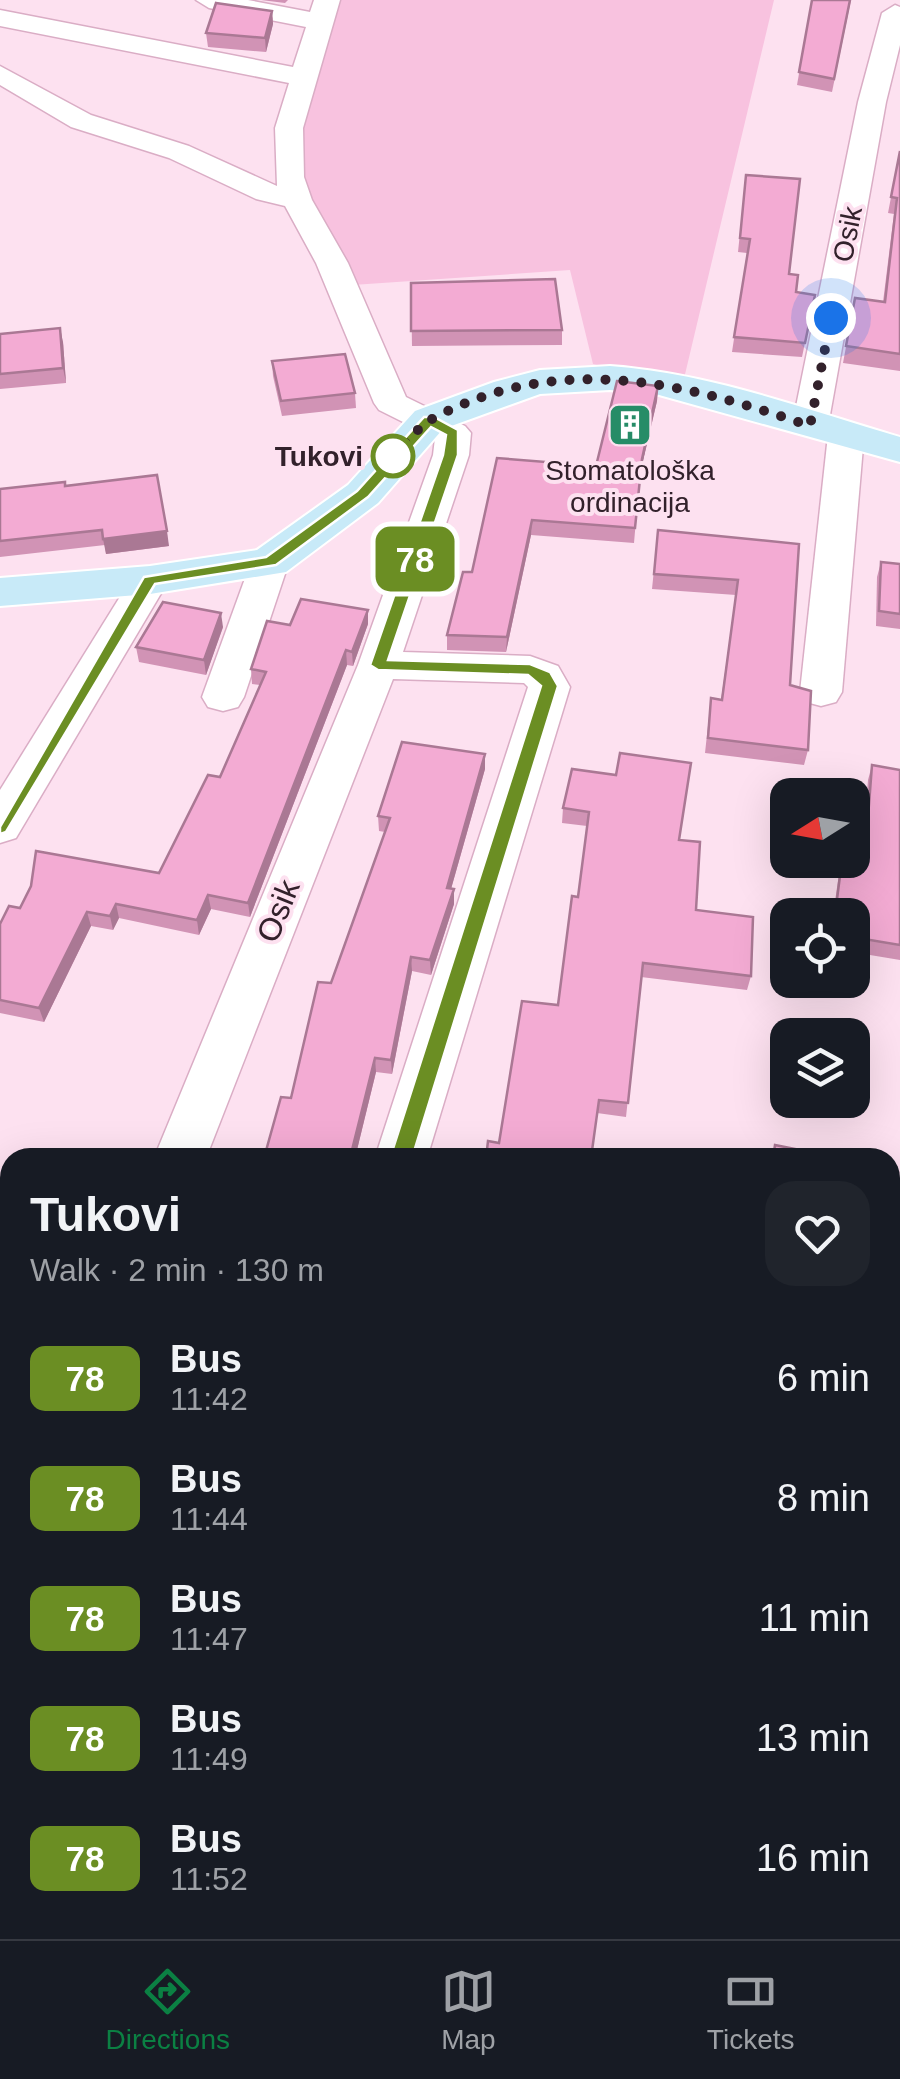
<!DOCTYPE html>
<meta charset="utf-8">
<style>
body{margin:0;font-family:Arial,sans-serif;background:#20242c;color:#f1f3f6;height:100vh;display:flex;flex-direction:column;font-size:38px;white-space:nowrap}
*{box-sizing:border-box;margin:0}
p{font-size:32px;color:#9ea1a6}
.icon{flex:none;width:55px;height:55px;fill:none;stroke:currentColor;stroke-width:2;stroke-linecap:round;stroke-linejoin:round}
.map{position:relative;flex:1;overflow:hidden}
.panel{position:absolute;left:0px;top:1148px;width:900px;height:792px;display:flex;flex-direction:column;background:#171b24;border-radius:30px 30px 0 0;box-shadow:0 10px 40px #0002}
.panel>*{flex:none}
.badge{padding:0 20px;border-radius:15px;font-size:35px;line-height:65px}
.needle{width:65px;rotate:259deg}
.fabs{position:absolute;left:770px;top:778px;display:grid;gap:20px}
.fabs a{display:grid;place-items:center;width:100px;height:100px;border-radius:20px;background:#171b24;box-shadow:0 10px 40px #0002;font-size:50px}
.you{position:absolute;width:50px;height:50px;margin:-25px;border:8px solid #fff;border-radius:50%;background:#1a73e8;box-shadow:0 0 0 15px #1a73e833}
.map>.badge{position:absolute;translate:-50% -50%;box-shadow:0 0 0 5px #fff}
.round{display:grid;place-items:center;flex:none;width:105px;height:105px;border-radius:30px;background:#20242c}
.summary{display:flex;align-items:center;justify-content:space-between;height:170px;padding:0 30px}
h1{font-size:48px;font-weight:600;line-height:75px}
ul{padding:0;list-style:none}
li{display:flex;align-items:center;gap:30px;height:120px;padding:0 30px}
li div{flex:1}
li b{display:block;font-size:38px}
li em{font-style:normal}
li .badge{min-width:110px;font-weight:700;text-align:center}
.tab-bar{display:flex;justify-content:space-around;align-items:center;height:140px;border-top:2px solid #363941;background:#171b24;font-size:28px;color:#9ea1a6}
.tab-bar a{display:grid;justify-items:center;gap:5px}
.tab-bar .selected{color:#0b8043}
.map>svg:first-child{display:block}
.green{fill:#f8c2df}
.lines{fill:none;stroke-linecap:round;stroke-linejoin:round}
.minor-casing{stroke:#daadc5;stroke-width:3}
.major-casing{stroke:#fff;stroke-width:4}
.minor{fill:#fff;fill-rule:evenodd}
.major{fill:#c8eaf8;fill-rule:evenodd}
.wall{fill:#d193b5}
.shaded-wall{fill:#aa7894}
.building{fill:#f3abd3;stroke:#aa7894;stroke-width:2.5}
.line{fill:#6b8e23;stroke:#fff;stroke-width:2.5}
.walk{stroke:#32212b;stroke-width:10;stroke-dasharray:0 18}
.stop-dot{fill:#fff;stroke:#6b8e23;stroke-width:5}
.labels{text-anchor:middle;stroke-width:8;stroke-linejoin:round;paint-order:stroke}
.far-street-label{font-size:28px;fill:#32212b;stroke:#fde1f0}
.far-stop-label{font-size:28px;font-weight:bold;fill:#32212b;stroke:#fde1f0;text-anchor:end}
.far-poi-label{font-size:28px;fill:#32212b;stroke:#fde1f0}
.street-label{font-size:32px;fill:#32212b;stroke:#fde1f0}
</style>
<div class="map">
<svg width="900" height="1939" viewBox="0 0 900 1939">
<rect width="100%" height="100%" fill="#fde1f0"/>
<polygon class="green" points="341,0 774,0 682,387 593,364 570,270 338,286 303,188 302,120"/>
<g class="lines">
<defs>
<g id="minor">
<polygon points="196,0 248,0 310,12 314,0 340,0 303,128 304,177 312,200 348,263 406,397 465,426 471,433 469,455 403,652 530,656 558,666 570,687 427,1158 375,1158 528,687 524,683 393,679 206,1158 154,1158 358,665 433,455 435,438 379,410 374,403 316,263 285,206 256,199 169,158 71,127 0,85 0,66 91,115 189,146 277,186 275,128 289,83 0,26 0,10 293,67 306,27 209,8"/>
<polygon points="895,5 900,7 900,45 886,102 828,426 822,433 810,437 798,433 792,426 858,102 882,13"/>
<polygon points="846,424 859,427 864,435 842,692 836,702 821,706 806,702 800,692 828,435 833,427"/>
<polygon points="270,550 284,554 289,562 244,697 238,707 223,711 208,707 202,697 251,562 256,554"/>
<polygon points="150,568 164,571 169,580 16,838 0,843 0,790 136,571"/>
<polygon points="900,1466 900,1605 890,1609 890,1470"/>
<polygon points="10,1511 10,1583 0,1587 0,1515"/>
<polygon points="95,1930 165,1930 161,1939 91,1939"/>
<polygon points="813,1930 883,1930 882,1939 812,1939"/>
</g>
<path id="major" d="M610,366C709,373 805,409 900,437V462L652,393L610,390L540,394L443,429L378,503L286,572L150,594L0,606V578L150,566L257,550L348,485L415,411L494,382L540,370Z"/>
</defs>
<use href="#minor" class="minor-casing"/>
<use href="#major" class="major-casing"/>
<use href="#minor" class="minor"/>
<use href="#major" class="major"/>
</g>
<g class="wall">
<polygon points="261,0 288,0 285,3"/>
<polygon points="812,0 851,0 832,92 797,85"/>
<polygon points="272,11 273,24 266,52 208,47 206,33"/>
<polygon points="900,150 900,371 843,363 855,298 883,302 894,214 888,213"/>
<polygon points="746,175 796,292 815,295 802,357 732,352 747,253 738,252"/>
<polygon points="411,283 562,330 562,345 412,346"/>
<polygon points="0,334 63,342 66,383 0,389"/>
<polygon points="272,361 355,393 356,408 282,416 273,376"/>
<polygon points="658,386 657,401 640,473 634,543 531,535 506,652 447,650 447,635 472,572 596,466"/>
<polygon points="66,486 169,546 106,554 105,545 0,557 0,489"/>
<polygon points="658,530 799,544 790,685 808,750 804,765 705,753 711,698 721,700 736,595 652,589"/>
<polygon points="881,562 900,564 900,629 876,626 877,577"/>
<polygon points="368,610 368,624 353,666 347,665 250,917 211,909 199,935 119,918 113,930 91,926 44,1022 0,1013 0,924 20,908 159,873 220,777 260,685 252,684 251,669 290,625"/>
<polygon points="223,627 206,675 139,662 136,647"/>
<polygon points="485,754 485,769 451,889 454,889 454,904 431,975 412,971 392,1074 376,1072 355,1158 264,1158 291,1098 385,832 379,831 378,816"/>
<polygon points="872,765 900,770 900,960 852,952 852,915 833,915 841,860 852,860 862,857 868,780"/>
<polygon points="572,769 679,840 696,910 751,976 747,990 641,977 626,1117 597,1113 499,1143 558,1005 578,897 587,826 562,823 563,808"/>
<polygon points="10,1294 10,1414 8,1414 0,1434"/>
<polygon points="10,1684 10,1744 0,1740 0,1703"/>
</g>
<g class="shaded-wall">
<polygon points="272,11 273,24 266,52 265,38"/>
<polygon points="60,328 63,342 66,383 63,368"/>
<polygon points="658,386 657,401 640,474 642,459"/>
<polygon points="532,520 531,535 506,652 507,637"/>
<polygon points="167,531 169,546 106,554 103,539"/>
<polygon points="368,610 368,624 353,666 352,652"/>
<polygon points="221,613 223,627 206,675 204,660"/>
<polygon points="346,650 347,665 250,917 248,903"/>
<polygon points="485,754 485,769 447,903 447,888"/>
<polygon points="454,889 454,904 431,975 430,960"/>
<polygon points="208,895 211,909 199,935 197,920"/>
<polygon points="116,904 119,918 113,930 110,916"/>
<polygon points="87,912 91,926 44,1022 39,1008"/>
<polygon points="411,957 412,971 392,1074 391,1060"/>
<polygon points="375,1058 376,1072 355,1158 350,1158"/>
<polygon points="3,1402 8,1414 0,1434 0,1409"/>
</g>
<g class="building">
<polygon points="812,0 850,0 834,79 799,72"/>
<polygon points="216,3 272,11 265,38 206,33"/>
<polygon points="900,151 900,354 846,346 855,298 885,302 897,198 891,197"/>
<polygon points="746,175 800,179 789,274 798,275 796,292 815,295 805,343 734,337 750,239 740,238"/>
<polygon points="555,279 562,330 411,331 411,283"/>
<polygon points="60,328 63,368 0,374 0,334"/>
<polygon points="345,354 355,393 281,401 272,361"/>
<polygon points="617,381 658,386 642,459 635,528 532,520 507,637 447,635 463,572 472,572 497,458 596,466"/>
<polygon points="157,475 167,531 103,539 102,530 0,541 0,489 65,482 65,486"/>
<polygon points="658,530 799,544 790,685 811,691 808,750 708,738 711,698 722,700 738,580 654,574"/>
<polygon points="881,562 900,564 900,614 879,611"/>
<polygon points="301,599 368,610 352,652 346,650 248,903 208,895 197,920 116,904 110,916 87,912 39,1008 0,1000 0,924 9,906 20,908 31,886 36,851 159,873 208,775 220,777 266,672 251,669 267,621 290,625"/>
<polygon points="163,602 221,613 204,660 136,647"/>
<polygon points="402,742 485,754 447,888 454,889 430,960 411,957 391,1060 375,1058 350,1158 264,1158 281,1097 291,1098 318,982 331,983 390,818 378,816"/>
<polygon points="620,753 691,763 679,840 700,842 696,910 753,917 751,976 643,963 628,1103 599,1100 591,1158 486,1158 488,1141 499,1143 522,1001 558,1005 572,896 578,897 589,812 563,808 572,769 616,775"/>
<polygon points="872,765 900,770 900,945 852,937 852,915 835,915 842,860 852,860 852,855 865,857"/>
<polygon points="775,1145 840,1158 773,1158"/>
<polygon points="0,1292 10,1294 10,1404 3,1402 0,1409"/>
<polygon points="10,1684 10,1738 0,1734 0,1703"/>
<polygon points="650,1930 680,1930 701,1939 648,1939"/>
</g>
<polygon class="line" points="424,417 434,417 458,430 458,455 388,660 530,664 550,672 558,686 412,1158 401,1166 390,1158 541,686 528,675 378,670 370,665 443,455 446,435 431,427 368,497 276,565 155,584 6,832 0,834 0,827 144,577 266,557 357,491"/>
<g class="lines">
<path class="walk" d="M393,456C405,444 418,427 432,419C558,351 683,382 810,426L831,318"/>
</g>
<defs>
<symbol id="building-square" viewBox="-11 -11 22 22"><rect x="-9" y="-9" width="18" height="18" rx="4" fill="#268c67" stroke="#fde1f0"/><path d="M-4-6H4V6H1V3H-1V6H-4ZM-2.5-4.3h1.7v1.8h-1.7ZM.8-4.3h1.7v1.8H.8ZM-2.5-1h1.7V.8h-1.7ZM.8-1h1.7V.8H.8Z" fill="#fff"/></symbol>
</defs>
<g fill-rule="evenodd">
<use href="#building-square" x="605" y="400" width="50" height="50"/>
</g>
<circle class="stop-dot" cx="393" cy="456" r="20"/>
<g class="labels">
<g class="far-street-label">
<text transform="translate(847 234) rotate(-79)" y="10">Osik</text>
</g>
<g class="far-stop-label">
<text x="363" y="466">Tukovi</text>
</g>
<g class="far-poi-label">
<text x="630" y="480">Stomatološka<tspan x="630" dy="32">ordinacija</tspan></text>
</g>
<g class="street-label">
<text transform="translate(278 911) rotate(-68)" y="11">Osik</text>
</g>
</g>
</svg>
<div class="fabs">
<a><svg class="needle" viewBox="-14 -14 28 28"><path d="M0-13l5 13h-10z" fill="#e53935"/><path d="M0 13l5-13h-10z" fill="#9ea1a6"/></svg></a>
<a><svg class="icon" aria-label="locate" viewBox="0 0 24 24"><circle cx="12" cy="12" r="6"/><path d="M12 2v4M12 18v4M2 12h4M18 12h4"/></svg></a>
<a><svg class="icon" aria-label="layers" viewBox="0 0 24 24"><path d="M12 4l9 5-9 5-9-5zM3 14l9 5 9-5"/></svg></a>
</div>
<div class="you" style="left:831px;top:318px"></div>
<b class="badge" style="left:415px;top:559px;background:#6b8e23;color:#fff">78</b>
<section class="panel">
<div class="summary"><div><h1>Tukovi</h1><p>Walk · 2 min · 130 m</p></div><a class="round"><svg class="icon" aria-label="heart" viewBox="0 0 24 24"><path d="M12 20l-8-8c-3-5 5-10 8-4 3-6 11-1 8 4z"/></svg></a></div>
<ul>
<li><span class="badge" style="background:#6b8e23;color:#fff">78</span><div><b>Bus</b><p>11:42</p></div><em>6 min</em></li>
<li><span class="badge" style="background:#6b8e23;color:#fff">78</span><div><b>Bus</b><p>11:44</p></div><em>8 min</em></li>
<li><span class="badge" style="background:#6b8e23;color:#fff">78</span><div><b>Bus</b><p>11:47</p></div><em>11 min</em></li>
<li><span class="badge" style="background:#6b8e23;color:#fff">78</span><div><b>Bus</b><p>11:49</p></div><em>13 min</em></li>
<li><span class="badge" style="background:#6b8e23;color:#fff">78</span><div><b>Bus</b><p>11:52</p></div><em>16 min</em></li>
</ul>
</section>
</div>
<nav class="tab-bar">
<a class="selected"><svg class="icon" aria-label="directions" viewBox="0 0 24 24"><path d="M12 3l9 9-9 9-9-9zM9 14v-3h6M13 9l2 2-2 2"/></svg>Directions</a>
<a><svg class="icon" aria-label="map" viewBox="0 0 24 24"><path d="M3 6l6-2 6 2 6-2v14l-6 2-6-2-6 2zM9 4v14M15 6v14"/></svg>Map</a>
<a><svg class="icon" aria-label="tickets" viewBox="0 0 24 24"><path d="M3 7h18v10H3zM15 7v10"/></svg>Tickets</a>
</nav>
